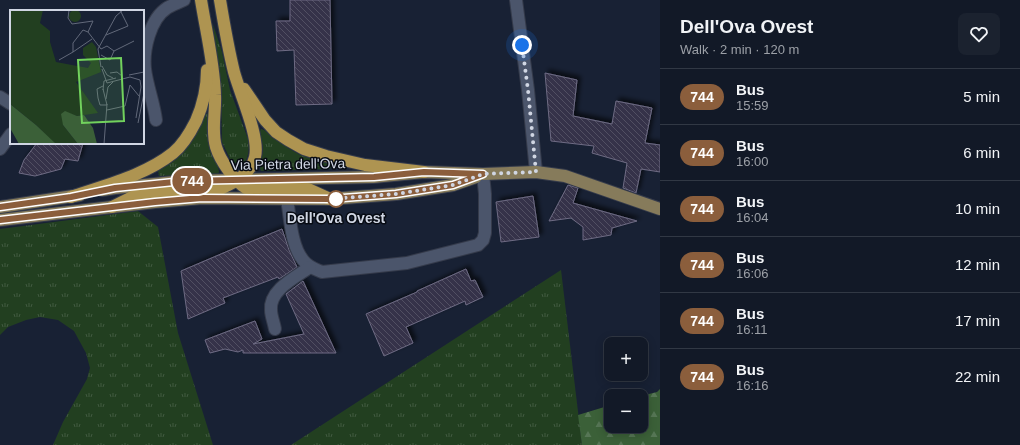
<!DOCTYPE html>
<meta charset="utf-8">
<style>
body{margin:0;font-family:Helvetica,sans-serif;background:#1b222f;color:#f1f3f6;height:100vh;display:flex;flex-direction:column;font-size:15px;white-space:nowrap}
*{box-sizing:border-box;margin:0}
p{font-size:13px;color:#9ca0a7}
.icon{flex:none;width:22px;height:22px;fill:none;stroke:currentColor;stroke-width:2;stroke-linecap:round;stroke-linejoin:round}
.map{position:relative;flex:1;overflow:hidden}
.sheet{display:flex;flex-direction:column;background:#121927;width:360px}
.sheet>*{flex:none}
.badge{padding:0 8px;border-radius:13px;font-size:14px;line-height:26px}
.buttons{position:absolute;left:604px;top:337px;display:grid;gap:8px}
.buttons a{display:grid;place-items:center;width:44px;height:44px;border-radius:8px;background:#121927;box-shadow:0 2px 10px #0003,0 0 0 1px #313844;font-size:20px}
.you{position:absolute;width:20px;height:20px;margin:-10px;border:3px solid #fff;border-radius:50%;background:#1a73e8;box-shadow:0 0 0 6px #1a73e833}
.map>.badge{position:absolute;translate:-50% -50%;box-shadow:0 0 0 2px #fff}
.round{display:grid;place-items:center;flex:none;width:42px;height:42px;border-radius:8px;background:#1b222f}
.overview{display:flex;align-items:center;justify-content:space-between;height:68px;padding:0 20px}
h1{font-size:19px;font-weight:700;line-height:30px}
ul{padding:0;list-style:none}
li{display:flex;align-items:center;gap:12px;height:56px;padding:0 20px;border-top:1px solid #313844}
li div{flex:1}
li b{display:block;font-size:15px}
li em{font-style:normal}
li .badge{min-width:44px;font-weight:700;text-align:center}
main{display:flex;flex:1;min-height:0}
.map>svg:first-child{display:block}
.grass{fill:url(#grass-tufts)}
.forest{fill:url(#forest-firs)}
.building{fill:url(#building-back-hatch);stroke:#6e6b84;filter:url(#shadow)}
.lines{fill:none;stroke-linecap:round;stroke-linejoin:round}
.minor-casing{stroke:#353b4b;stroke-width:14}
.major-casing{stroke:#353b4b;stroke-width:14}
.highway-casing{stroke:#353b4b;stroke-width:14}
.minor{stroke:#4b556b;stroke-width:12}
.major{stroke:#867b5b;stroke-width:12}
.highway{stroke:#ae9451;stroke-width:12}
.line-casing{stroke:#fff;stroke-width:9}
.line{stroke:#8b5e3c;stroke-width:6}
.walk{stroke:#d0d6e3;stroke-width:4;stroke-dasharray:0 7.2}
.stop-dot{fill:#fff;stroke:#8b5e3c;stroke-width:2}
.labels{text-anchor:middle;stroke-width:3;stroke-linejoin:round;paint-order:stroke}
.street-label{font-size:14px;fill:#d0d6e3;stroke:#070b13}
.stop-label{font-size:14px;font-weight:bold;fill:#d0d6e3;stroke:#070b13}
.inset-road{fill:none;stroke:#62697a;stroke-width:1}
.view{fill:#72d25d;fill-opacity:0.15;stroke:#72d25d;stroke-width:2}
.inset-edge{fill:none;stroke:#d0d6e3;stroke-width:2}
</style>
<main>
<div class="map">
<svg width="660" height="445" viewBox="0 0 660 445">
<defs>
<pattern id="grass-tufts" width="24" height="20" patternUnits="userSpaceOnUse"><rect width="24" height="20" fill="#223f20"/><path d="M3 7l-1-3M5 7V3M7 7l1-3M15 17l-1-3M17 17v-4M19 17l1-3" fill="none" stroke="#415a40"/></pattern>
<pattern id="forest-firs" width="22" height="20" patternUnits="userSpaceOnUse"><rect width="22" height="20" fill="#3b6038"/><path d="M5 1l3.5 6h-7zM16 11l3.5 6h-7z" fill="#567655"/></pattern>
<pattern id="building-back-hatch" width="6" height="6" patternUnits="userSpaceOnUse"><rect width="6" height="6" fill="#353248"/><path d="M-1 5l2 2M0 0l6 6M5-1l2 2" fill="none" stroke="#514f62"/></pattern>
<filter id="shadow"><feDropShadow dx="3.5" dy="-3.5" stdDeviation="2" flood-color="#0009"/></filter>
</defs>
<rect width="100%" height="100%" fill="#182134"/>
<g class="grass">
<path d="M213,24L222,52L230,90L248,139C250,150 248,160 241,168L230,159L222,142L221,83L215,44Z"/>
<path d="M206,114H209L219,172L218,174L159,176L158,170C180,160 198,136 206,114Z"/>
<path d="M261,129C267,130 283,145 290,149C302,157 316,160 329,164L332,165L330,169L261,171C258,165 262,158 263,151C263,144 261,138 260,131Z"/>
<polygon points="138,211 158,227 178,333 213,445 53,445 63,422 87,379 90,368 86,353 74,331 58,320 40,317 26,320 8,327 0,335 0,229"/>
<polygon points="561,270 582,445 291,445"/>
</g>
<polygon class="forest" points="660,389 660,445 582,445 578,415 611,405 611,426 641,426 641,396 657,392"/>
<g class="building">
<polygon points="290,0 330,0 332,104 296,105 294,50 277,51 276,21 290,21"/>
<polygon points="545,73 577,80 573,116 612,124 616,101 652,108 645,143 660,145 660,172 641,169 636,193 623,188 627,163 592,153 594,146 551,141"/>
<polygon points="37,143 83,143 78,161 65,159 61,169 35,176 19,173 24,160"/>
<polygon points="568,185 578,188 573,203 637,221 612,228 611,235 583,240 583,227 571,218 549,221"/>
<polygon points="533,196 539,237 501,242 496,202"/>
<polygon points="282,229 289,250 297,267 279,279 278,277 223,298 225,303 188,319 181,271 228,251"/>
<polygon points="466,269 471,281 475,280 483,297 466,305 465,301 406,327 413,343 384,356 366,314 417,292 417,291"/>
<polygon points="303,281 336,353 243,353 243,350 238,352 225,349 210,353 205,340 255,321 262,339 253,344 304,334 286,294"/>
</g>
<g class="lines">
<defs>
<g id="minor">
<polyline points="516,0 528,90 536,172"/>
<polyline points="0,97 11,104"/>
<path d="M156,120C154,103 147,86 145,69C143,50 150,19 167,8C172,5 178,3 184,0"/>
<polyline points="0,149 11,134"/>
<path d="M287,199C290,216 291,246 303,260C308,267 315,269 322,272L407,263L478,245L483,240L485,233V194L483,174"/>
<path d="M275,329C274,323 271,316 271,310C269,290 296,277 310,267"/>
</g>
<g id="major">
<polyline points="102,190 115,188 184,181 373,177 424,172 483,174 536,172 565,176 660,209"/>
<polyline points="0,207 80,195"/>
<polyline points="0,220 155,202 202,198 330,199 396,194 453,185 476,177"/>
</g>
<g id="highway">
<path d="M201,0C206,31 214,63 215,95C216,112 211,130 216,147C220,160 234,181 246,188L308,189L330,199"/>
<polyline points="244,89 265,120 276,132 288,140 304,149 326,156 365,165 424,172"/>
<path d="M71,197C105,185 144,176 173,153C183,145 190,133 196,121C203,105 207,89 207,70"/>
<path d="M112,207L136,195L220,189C234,183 251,174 255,157C260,137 240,94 234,72C228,48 224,24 220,0"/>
</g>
</defs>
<use href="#minor" class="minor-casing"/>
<use href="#major" class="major-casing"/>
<use href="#highway" class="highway-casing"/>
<use href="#minor" class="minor"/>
<use href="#major" class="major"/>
<use href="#highway" class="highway"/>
</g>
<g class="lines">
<defs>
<polyline id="line" points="0,207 71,197 115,188 184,181 374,177 424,172 483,174 453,185 396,194 330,199 202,198 155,202 0,220"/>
</defs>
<use href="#line" class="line-casing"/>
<use href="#line" class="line"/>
<polyline class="walk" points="336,199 330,199 396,194 453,185 483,174 536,172 528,90 522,45"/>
</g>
<circle class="stop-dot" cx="336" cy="199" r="8"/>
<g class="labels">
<g class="street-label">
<text transform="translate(288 164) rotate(-1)" y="5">Via Pietra dell'Ova</text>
</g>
<g class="stop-label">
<text x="336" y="223">Dell'Ova Ovest</text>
</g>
</g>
<g transform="translate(10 10)">
<rect width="134" height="134" fill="#182134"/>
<path d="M59 6a6 6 0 1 1 12 0a6 6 0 1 1-12 0ZM0,0H33L30,13L40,21V32L46,52L78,58L81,53L73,45V38L82,32L86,37L91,62L66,72L88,103L67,106L55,102L53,115L68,134L44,133L26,115L0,94Z" fill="#223f20"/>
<path d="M0,94L26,115L46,134H9L0,118ZM55,101L67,106L74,105L83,118L87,134H68L53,115L51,104Z" fill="#3b6038"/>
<path class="inset-road" d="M59,0L58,8L62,14L83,11L78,22L91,39M96,25L118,16L110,0M91,39L97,36L104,41L124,31M63,42L82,29M91,45L100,50L104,41M49,50L63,42V33L73,20L78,22M92,56L97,65L103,68M91,57L88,39L106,6L113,0M92,59L97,73L120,67L130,70L131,77L126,108M100,63L107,62L112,66M119,65L134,62M93,76L87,79L88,88L90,95H97M93,79L97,95M93,80L94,71L106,68M96,89L98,77L103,72M97,100L115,96L120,75L129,86M128,113L134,83M94,134L97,94"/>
<path class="view" d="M111,48L114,111L72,113L68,50Z"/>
<rect width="134" height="134" class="inset-edge"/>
</g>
</svg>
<div class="buttons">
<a>+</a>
<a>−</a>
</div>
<div class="you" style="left:522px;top:45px"></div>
<b class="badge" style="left:192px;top:181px;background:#8b5e3c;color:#fff">744</b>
</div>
<section class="sheet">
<div class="overview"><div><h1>Dell'Ova Ovest</h1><p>Walk · 2 min · 120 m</p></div><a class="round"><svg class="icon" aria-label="heart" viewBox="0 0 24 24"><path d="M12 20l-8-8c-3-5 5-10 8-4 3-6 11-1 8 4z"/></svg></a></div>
<ul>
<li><span class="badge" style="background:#8b5e3c;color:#fff">744</span><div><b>Bus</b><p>15:59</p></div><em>5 min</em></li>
<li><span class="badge" style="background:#8b5e3c;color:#fff">744</span><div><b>Bus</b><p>16:00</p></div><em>6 min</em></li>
<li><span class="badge" style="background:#8b5e3c;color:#fff">744</span><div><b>Bus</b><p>16:04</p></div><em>10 min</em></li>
<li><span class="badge" style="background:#8b5e3c;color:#fff">744</span><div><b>Bus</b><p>16:06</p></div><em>12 min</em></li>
<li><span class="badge" style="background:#8b5e3c;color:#fff">744</span><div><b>Bus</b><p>16:11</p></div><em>17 min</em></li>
<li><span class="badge" style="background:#8b5e3c;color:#fff">744</span><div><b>Bus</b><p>16:16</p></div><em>22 min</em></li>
</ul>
</section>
</main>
